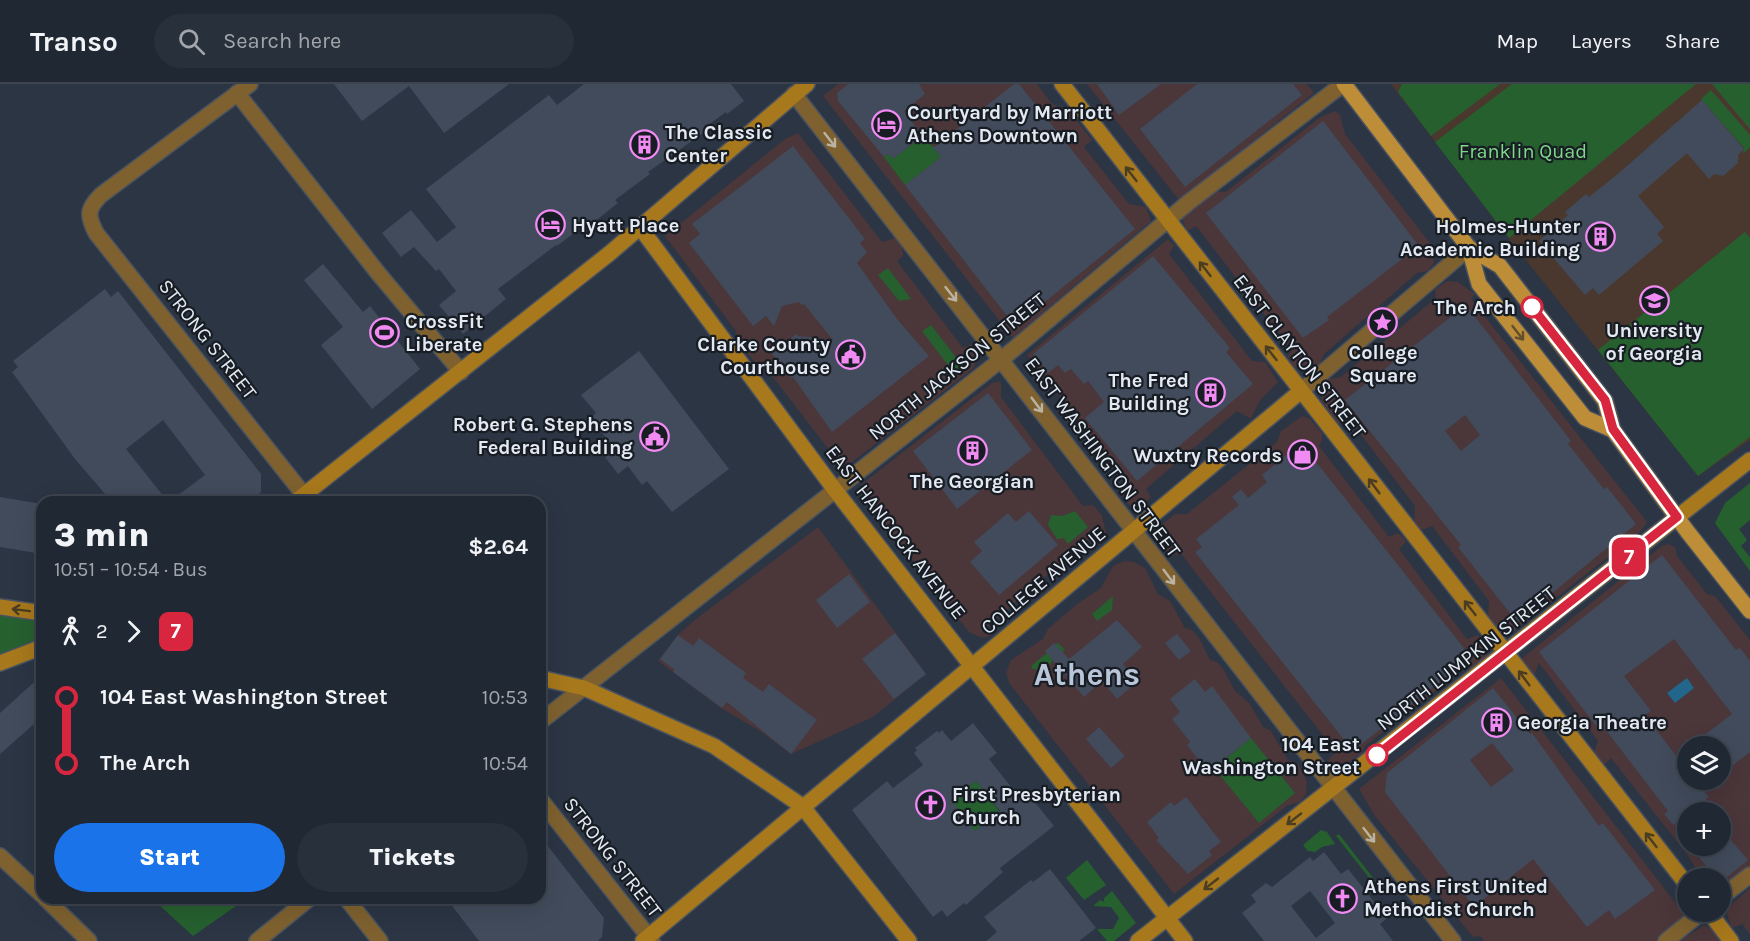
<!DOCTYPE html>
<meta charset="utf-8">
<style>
body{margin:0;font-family:Karla,sans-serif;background:#28303b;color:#f1f3f6;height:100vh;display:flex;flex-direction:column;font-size:22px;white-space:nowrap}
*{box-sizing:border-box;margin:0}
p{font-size:20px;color:#a2a6ac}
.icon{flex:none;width:33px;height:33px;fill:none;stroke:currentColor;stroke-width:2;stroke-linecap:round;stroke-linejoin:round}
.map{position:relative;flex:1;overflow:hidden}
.side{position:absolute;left:36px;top:412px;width:510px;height:408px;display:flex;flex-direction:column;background:#202833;border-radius:18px;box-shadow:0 6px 24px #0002,0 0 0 2px #3d444e}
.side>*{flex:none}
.badge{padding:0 12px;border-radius:9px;font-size:21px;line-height:39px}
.buttons{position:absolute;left:1677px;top:652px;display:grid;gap:12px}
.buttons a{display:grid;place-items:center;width:54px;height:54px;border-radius:50%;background:#202833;box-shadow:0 6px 24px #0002,0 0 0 2px #3d444e;font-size:30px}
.map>.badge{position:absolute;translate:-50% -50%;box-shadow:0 0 0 3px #fff}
.legs{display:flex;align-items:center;gap:9px;height:66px;padding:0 18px;font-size:20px}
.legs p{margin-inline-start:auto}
.summary{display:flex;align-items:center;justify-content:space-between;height:102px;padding:0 18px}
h1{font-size:33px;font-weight:800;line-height:45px}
.primary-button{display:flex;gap:12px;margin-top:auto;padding:12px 18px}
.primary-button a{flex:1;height:69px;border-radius:36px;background:#1a73e8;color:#fff;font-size:24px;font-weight:800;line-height:69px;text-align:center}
.primary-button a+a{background:#28303b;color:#f1f3f6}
ul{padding:0 18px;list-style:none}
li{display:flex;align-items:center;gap:21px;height:66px;font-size:22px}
li i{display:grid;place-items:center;width:9px;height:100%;margin:0 8px;background:currentColor}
li i::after{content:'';width:15px;height:15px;margin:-8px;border:4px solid;border-radius:50%;background:#202833}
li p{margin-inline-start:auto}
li:first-child i{background:linear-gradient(#0000 50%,currentColor 0)}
li:last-child i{background:linear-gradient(currentColor 50%,#0000 0)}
header{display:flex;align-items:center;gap:36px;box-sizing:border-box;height:84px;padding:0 30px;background:#202833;border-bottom:2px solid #3d444e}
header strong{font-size:28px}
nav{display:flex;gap:33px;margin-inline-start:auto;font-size:21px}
.search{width:420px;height:54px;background:#28303b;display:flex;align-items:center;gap:15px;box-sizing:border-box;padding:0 21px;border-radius:33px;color:#a2a6ac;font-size:22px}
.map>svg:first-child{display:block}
.commercial{fill:#4b363a;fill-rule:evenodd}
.education{fill:#4a382e}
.green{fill:#26602f}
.water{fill:#22668b}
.building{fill:#414b5b;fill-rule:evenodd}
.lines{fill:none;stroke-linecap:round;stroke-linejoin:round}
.street-casing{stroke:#485260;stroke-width:18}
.secondary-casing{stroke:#485260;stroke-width:18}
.primary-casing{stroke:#485260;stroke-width:18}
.street{stroke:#7e612f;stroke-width:15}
.secondary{stroke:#a7781c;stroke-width:15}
.primary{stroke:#bd8d37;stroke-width:15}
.oneway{stroke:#bab3a4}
.oneway2{stroke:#4a3d21}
.oneway3{stroke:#624f2d}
.line-1-casing{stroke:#fff;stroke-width:14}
.line-1{stroke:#d7263d;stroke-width:9}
.stop-1-dot{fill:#fff;stroke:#d7263d;stroke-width:3}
.labels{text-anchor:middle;stroke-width:4.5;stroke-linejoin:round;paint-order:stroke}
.poi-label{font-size:20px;font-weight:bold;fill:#e2e9f2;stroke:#181d24;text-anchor:start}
.park-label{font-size:20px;fill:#7ed889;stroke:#181d24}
.stop-label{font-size:20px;font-weight:bold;fill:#e2e9f2;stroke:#181d24;text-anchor:end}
.street-label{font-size:20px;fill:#e2e9f2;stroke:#181d24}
.town-label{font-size:32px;font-weight:bold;fill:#b9c6d9;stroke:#181d24}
</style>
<header>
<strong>Transo</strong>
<div class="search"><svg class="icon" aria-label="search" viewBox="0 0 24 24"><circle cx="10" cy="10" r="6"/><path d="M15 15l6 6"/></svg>Search here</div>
<nav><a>Map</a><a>Layers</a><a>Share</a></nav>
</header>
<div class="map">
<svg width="1750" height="857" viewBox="0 0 1750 857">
<rect width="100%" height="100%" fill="#2b3544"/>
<g class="commercial">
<polygon points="838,0 1037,0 1052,20 1069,27 1092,56 1084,63 1129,120 1146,123 1151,137 1013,254 823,12"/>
<polygon points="1087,0 1307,0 1314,9 1179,116"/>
<polygon points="1335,27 1340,31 1345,50 1433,163 1434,179 1428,187 1417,189 1324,270 1320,280 1303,287 1293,282 1288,272 1292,266 1196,142 1187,147 1182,135 1215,107 1226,108 1319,34"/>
<polygon points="798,49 882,158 895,154 902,162 903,172 897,177 963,264 971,260 977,272 974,284 847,382 837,381 831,377 833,371 762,279 756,280 737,256 736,247 665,152 785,55"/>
<polygon points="1168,155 1174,162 1169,170 1252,277 1265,278 1278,298 1259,318 1251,335 1237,327 1146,405 1151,413 1143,421 1135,423 1128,420 1118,405 1130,402 1027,271"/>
<polygon points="1448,197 1458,198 1475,210 1471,215 1647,438 1641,447 1510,550 1499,548 1492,539 1488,533 1489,517 1432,442 1422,446 1414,439 1415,422 1350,336 1338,340 1321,316 1329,295 1341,293 1436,214 1435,205"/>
<polygon points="998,298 1001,299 1001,313 1083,422 1093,421 1102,431 1106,449 1100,459 1087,456 984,546 994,551 982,554 969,548 861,410 860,404 862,400 992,299"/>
<polygon points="1302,332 1310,335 1322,349 1322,356 1319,362 1389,453 1398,449 1404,454 1406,458 1399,465 1467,555 1478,551 1488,564 1486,575 1472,585 1467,582 1365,662 1362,669 1339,685 1334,686 1328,679 1329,675 1336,668 1181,470 1168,471 1157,452 1161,441 1175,430 1187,430 1277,358 1281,347"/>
<polygon points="818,443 926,590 873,633 791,670 760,647 721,624 658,577 678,551 696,535"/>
<path d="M1668,460L1675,463L1677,472L1707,510L1715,512L1750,556V783L1721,807L1720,795H1703L1686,769L1611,674L1604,681L1594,668L1598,657L1539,579L1533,594L1520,576L1662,462ZM1688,663H1720V696H1688ZM1688,729H1720V762H1688Z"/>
<polygon points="1124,477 1134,478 1145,484 1158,510 1170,517 1185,544 1192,546 1199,554 1210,576 1217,578 1224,586 1235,607 1250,620 1263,643 1271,647 1288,676 1299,681 1307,698 1306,710 1300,718 1288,721 1174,810 1009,599 1006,589 1011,576 1043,555 1048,545 1077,520 1101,504 1113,482"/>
<polygon points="1501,594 1685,831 1679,840 1657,857 1484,857 1480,852 1473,853 1375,732 1359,705"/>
<polygon points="1750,804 1750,850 1742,840 1732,844 1727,830 1730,822"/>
<polygon points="1704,841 1713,846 1722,857 1680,857"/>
</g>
<polygon class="education" points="1391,0 1750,0 1750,356 1698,392 1517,165"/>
<g class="green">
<polygon points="1402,0 1500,0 1431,52 1398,8"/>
<polygon points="1512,0 1696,0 1509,154 1435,58"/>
<polygon points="1712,0 1750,0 1750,45"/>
<polygon points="1711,6 1750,51 1750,63 1743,70 1744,64 1701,15"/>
<polygon points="924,51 941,73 905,101 884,73 889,70 893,75"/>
<polygon points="1745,148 1750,154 1750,353 1698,392 1598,266"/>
<polygon points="888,184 911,215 899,217 878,191"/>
<polygon points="931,241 965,285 956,292 922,247"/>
<polygon points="1750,399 1750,436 1739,445 1747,456 1741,462 1750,473 1750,487 1715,439 1725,419"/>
<polygon points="1075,427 1088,443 1068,460 1064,454 1057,455 1048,441 1051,431 1062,432"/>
<polygon points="1113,512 1112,526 1097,537 1092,530"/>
<polygon points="0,528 42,539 42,554 0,570"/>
<polygon points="1058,559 1065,566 1043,586 1033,585 1031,582 1047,569 1058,564 1055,561"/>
<polygon points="1251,654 1295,709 1259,739 1214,684"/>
<polygon points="976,697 1000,728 971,750 951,716"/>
<polygon points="1321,746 1327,748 1335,760 1322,763 1315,768 1308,767 1303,761"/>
<polygon points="1339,750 1384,808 1382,810 1336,752"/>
<polygon points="1087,776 1106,801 1084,816 1066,794"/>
<polygon points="1112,807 1136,839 1114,857 1107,857 1097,845 1113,845 1119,834 1111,823 1093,822 1100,816 1104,818 1104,814"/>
<polygon points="232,815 236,822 193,852 157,819 158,815"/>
</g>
<polygon class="water" points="1687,594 1694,604 1675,619 1667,609"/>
<g class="building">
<polygon points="334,0 509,0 444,49 409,2 362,37"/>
<polygon points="584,0 731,0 744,17 727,30 726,28 704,44 706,47 648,88 650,90 615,116 618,119 589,142 587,139 557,162 556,161 498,205 506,215 463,250 439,221 456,207 439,185 436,187 414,163 401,173 382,149 411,126 437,158 456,143 426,105 549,11 557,21"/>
<polygon points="848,0 919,0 925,10 904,27 918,46 914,49 918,55 893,75 889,70 884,73 838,17 837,9"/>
<polygon points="1014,0 1019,0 1135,145 1015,242 905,101 941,73 933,64"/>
<polygon points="1097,0 1161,0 1119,31"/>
<polygon points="1197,0 1293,0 1302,11 1185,103 1140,45"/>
<polygon points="1702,16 1744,65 1738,71 1738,79 1723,92 1714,90 1709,95 1687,69 1638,112 1664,143 1657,150 1663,157 1599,211 1593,204 1585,211 1539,157 1568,131 1565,128 1586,110 1589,113 1619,89"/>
<polygon points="1323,37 1419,162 1327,233 1329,236 1303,254 1206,129"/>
<polygon points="793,62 865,155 860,159 867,168 857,179 897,235 929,272 832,348 793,293 791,294 772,270 796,250 798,252 833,256 804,220 802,221 799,218 782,222 774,242 766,232 753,242 689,159 700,150 692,140"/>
<polygon points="1153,172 1230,264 1226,268 1253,300 1137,397 1085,334 1104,318 1088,297 1084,300 1071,285 1065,289 1058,281 1048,289 1033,270"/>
<polygon points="323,180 363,228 370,222 420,285 372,325 321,261 343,243 304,196"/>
<polygon points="105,205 111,213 118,207 261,390 261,408 250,418 169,418 205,391 163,336 126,365 168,418 112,418 75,375 12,288 18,283 13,277"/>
<path d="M1466,221L1571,357L1568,360L1604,405L1607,403L1636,440L1517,538L1458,463L1461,461L1345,316ZM1465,331L1480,351L1461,367L1445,347Z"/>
<polygon points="639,267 729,385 672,428 647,397 642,401 628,382 618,390 605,373 615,365 590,334 596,329 581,311"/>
<polygon points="988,309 1032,366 957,425 913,367"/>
<polygon points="1301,359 1471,573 1353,667 1195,468 1202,463 1196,455 1239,421 1232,413 1241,405 1248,414 1267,398 1262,391"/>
<polygon points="0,413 42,420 42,470 0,463"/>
<polygon points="1029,427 1058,461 999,511 970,478 982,467 974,458 1008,429 1016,438"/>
<polygon points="1662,471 1736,566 1740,564 1750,577 1750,668 1720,691 1720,663 1689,663 1732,630 1674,555 1624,592 1651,627 1645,631 1677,673 1688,664 1688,696 1714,696 1702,705 1709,713 1673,741 1664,730 1668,727 1605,645 1601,648 1539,568"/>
<polygon points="849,490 870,518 837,544 816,516"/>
<polygon points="1117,536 1142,563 1123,580 1138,597 1117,615 1102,597 1084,613 1045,567 1054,559 1069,575"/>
<polygon points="895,549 926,590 894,615 862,575"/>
<polygon points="1177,550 1191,567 1179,576 1165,559"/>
<polygon points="678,551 693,562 699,554 746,589 743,594 763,608 769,600 817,636 791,670 727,618 722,624 673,588 675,586 660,575"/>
<polygon points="42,591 42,633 0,670 0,629"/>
<polygon points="1195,595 1205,608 1212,602 1251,654 1208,688 1187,661 1190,658 1172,635 1180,628 1170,615"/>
<path d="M1493,604L1530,650L1532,649L1599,742L1603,739L1655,806L1615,835L1609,826L1587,843L1533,775L1474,823L1385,708L1387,689ZM1492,659L1514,686L1491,703L1470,676Z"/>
<path d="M973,639L997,669L989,675L1019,713L1026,707L1054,742L1000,784L1003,788L966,821L964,819L947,833L942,826L933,833L852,726L887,697L893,704L923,681L914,669L917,666L915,664L937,647L939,649L942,646L951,657ZM976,697L1000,727L975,747L951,716Z"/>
<polygon points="1099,643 1125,672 1111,684 1086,655"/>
<polygon points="1186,713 1221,758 1209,767 1212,771 1188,790 1156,756 1159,754 1147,738 1171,718 1174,722"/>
<polygon points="540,752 604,834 602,853 598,857 479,857 446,814 540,814"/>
<polygon points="1730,755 1748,776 1720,799 1720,795 1717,795 1698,772 1710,762 1721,762"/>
<path d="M1324,768L1341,790L1348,785L1387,834L1380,840L1393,857H1264L1242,829L1256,818L1251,811L1266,799L1272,803L1310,773L1313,777ZM1310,807L1335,839L1316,854L1291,822Z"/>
<polygon points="1050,785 1096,844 1079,857 986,857 997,848 984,833 1031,796 1033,798"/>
</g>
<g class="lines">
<defs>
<g id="street">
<path d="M250,0L101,111C87,125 87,131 96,149L304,411"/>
<polyline points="237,9 378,189 461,288"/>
<polyline points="794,10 1453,857"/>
<polyline points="1301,307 1469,164"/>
<polyline points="540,638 1002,275 1189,118 1343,0"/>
<polyline points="540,715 652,857"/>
<polyline points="0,772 42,811"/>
<polyline points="45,814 89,857"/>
<polyline points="346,814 380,857"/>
<polyline points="1720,814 1750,791"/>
<polyline points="257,857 310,814"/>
<polyline points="1666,857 1702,828"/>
</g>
<g id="secondary">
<polyline points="1062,0 1688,802"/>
<polyline points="639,142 835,406 1185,857"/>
<polyline points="295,418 610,169 807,0"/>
<polyline points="0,523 42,529"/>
<polyline points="0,579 42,563"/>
<polyline points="540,594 584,604 714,662 802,722 909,857"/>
<polyline points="1709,828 1731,857"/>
<polyline points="643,857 1301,307"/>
<polyline points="1138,857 1750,376"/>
</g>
<g id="primary">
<polyline points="1344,0 1469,164 1479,200 1585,334 1613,346"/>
<polyline points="1469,164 1500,182 1605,317 1613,346 1687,447 1750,527"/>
</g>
</defs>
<use href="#street" class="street-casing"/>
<use href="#secondary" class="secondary-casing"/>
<use href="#primary" class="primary-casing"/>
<use href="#street" class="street"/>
<use href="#secondary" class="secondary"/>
<use href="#primary" class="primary"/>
</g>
<defs><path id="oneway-shaft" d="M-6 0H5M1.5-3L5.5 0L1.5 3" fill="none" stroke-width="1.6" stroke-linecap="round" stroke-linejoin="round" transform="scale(1.5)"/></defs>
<g class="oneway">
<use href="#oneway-shaft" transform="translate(830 56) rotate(52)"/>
<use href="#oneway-shaft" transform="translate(951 210) rotate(52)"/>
<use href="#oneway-shaft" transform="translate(1037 321) rotate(53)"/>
<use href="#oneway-shaft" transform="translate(1169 493) rotate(53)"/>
<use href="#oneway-shaft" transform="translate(1369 751) rotate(52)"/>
</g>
<g class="oneway2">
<use href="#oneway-shaft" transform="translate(1131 90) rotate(-128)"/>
<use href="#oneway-shaft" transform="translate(1205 185) rotate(-128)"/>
<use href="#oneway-shaft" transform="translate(1271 269) rotate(-128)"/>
<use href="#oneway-shaft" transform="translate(1374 402) rotate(-127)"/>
<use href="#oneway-shaft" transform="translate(1470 524) rotate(-128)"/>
<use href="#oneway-shaft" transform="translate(21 526) rotate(-173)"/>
<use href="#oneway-shaft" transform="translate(1524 594) rotate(-127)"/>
<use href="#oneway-shaft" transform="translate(1294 735) rotate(142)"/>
<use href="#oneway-shaft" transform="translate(1651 756) rotate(-128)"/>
<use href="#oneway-shaft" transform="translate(1211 800) rotate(142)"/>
</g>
<use class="oneway3" href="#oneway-shaft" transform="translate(1518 249) rotate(52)"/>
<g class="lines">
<defs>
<polyline id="line-1" points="1377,671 1677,433 1613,345 1605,316 1532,223"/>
</defs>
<use href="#line-1" class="line-1-casing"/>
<use href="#line-1" class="line-1"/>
</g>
<defs>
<symbol id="hotel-ring" viewBox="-11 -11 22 22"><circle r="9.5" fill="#181d24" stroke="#f28af3" stroke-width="1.5"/><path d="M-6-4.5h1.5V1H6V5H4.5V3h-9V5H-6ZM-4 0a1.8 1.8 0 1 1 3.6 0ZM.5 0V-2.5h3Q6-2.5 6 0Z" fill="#f28af3"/></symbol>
<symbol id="building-ring" viewBox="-11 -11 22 22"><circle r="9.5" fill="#181d24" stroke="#f28af3" stroke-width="1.5"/><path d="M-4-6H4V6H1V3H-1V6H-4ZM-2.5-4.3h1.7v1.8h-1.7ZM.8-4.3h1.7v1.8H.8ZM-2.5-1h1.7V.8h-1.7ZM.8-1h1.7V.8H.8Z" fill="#f28af3"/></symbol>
<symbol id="university-ring" viewBox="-11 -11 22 22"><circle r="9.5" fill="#181d24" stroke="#f28af3" stroke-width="1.5"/><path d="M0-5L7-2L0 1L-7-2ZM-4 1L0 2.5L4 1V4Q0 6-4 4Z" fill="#f28af3"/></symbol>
<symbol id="sight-ring" viewBox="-11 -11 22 22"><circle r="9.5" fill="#181d24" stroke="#f28af3" stroke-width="1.5"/><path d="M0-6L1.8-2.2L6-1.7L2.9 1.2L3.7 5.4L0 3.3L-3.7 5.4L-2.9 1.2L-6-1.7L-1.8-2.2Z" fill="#f28af3"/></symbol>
<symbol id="stadium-ring" viewBox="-11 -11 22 22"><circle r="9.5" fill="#181d24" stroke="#f28af3" stroke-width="1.5"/><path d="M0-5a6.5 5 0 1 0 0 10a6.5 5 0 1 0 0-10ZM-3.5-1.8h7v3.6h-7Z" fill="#f28af3"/></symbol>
<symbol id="civic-ring" viewBox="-11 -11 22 22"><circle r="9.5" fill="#181d24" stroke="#f28af3" stroke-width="1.5"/><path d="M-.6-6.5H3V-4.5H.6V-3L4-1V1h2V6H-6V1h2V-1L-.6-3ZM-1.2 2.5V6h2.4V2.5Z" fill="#f28af3"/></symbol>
<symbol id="shop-ring" viewBox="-11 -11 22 22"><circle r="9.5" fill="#181d24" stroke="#f28af3" stroke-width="1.5"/><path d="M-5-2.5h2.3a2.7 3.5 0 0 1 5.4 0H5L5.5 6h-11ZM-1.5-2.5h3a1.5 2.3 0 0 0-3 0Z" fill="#f28af3"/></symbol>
<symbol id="church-ring" viewBox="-11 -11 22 22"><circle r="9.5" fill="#181d24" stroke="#f28af3" stroke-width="1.5"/><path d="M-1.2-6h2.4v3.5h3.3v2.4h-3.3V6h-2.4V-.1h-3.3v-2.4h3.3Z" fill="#f28af3"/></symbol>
</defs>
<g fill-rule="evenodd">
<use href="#hotel-ring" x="870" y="24" width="33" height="33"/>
<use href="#building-ring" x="628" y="44" width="33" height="33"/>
<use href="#hotel-ring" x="534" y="124" width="33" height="33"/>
<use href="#building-ring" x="1584" y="136" width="33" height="33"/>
<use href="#university-ring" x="1638" y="200" width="33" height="33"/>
<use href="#sight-ring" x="1366" y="222" width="33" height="33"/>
<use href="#stadium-ring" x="368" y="232" width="33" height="33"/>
<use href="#civic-ring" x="834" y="254" width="33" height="33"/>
<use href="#building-ring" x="1194" y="292" width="33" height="33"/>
<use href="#civic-ring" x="638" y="336" width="33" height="33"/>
<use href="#building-ring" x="956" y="350" width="33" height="33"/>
<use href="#shop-ring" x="1286" y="354" width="33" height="33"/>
<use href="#building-ring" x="1480" y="622" width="33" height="33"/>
<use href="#church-ring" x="914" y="704" width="33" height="33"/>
<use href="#church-ring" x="1326" y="798" width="33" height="33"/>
</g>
<g class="stop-1-dot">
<circle cx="1532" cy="223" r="10"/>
<circle cx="1377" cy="671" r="10"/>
</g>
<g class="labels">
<g class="poi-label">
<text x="907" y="35">Courtyard by Marriott<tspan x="907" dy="23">Athens Downtown</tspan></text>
<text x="665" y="55">The Classic<tspan x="665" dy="23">Center</tspan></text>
<text x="572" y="148">Hyatt Place</text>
<text x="1580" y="149" text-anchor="end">Holmes-Hunter<tspan x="1580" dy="23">Academic Building</tspan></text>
<text x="405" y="244">CrossFit<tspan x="405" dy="23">Liberate</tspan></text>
<text x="1654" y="253" text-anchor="middle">University<tspan x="1654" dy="23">of Georgia</tspan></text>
<text x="830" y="267" text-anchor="end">Clarke County<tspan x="830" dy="23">Courthouse</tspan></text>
<text x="1383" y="275" text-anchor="middle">College<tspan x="1383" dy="23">Square</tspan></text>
<text x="1189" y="303" text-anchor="end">The Fred<tspan x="1189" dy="23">Building</tspan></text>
<text x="633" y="347" text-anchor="end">Robert G. Stephens<tspan x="633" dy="23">Federal Building</tspan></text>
<text x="1282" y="378" text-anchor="end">Wuxtry Records</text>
<text x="972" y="404" text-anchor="middle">The Georgian</text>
<text x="1517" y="645">Georgia Theatre</text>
<text x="952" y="717">First Presbyterian<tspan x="952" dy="23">Church</tspan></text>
<text x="1364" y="809">Athens First United<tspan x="1364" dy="23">Methodist Church</tspan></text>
</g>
<g class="park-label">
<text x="1523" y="74">Franklin Quad</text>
</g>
<g class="stop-label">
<text x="1516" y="230">The Arch</text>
<text x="1360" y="667">104 East<tspan x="1360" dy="23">Washington Street</tspan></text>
</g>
<g class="street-label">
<text transform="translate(208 255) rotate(52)" y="7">STRONG STREET</text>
<text transform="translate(1300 272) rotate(52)" y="7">EAST CLAYTON STREET</text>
<text transform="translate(957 282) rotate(-39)" y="7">NORTH JACKSON STREET</text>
<text transform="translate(1103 373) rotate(53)" y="7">EAST WASHINGTON STREET</text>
<text transform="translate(896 448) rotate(52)" y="7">EAST HANCOCK AVENUE</text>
<text transform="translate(1043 496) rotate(-40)" y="7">COLLEGE AVENUE</text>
<text transform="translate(1466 574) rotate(-38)" y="7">NORTH LUMPKIN STREET</text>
<text transform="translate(613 773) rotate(52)" y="7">STRONG STREET</text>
</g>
<g class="town-label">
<text x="1087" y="601">Athens</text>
</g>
</g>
</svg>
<div class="buttons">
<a><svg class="icon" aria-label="layers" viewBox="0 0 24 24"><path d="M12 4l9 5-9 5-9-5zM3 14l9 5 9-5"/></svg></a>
<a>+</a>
<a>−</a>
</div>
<b class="badge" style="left:1629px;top:473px;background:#d7263d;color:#fff">7</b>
<section class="side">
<div class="summary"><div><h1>3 min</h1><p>10:51 – 10:54 · Bus</p></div><b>$2.64</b></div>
<div class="legs"><svg class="icon" aria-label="walk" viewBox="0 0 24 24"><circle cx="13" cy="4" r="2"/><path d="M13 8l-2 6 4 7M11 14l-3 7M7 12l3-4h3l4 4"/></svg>2<svg class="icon" aria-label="forward" viewBox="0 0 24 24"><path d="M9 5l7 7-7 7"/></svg><b class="badge" style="background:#d7263d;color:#fff">7</b></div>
<ul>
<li><i style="color:#d7263d"></i><b>104 East Washington Street</b><p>10:53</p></li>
<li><i style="color:#d7263d"></i><b>The Arch</b><p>10:54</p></li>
</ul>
<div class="primary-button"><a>Start</a><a>Tickets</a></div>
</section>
</div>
